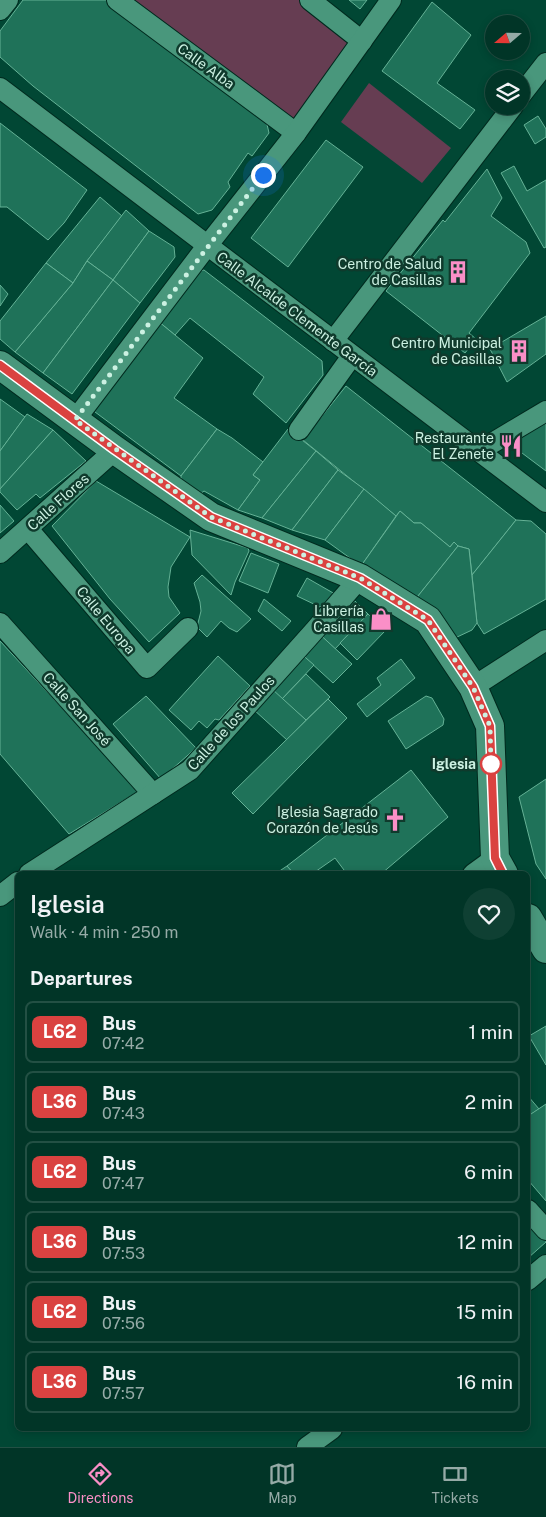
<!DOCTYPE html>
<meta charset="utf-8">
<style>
body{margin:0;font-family:"Public Sans",sans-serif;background:#0f4033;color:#f1f3f6;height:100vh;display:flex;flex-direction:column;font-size:19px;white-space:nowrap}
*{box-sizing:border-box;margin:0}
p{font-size:16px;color:#96aba7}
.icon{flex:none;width:28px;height:28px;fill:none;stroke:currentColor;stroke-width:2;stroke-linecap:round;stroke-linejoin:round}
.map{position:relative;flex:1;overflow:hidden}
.details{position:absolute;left:15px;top:871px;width:515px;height:560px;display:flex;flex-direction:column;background:#013527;border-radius:8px;box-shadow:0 2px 8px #0003,0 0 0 1px #235044}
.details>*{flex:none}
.badge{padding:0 10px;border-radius:8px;font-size:18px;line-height:32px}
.needle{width:32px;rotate:250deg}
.fabs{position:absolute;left:485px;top:15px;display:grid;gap:10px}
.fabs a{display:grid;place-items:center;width:45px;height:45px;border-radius:50%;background:#013527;box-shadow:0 2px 8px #0003,0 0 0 1px #235044;font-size:25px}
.you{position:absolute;width:25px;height:25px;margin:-12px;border:4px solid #fff;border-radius:50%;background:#1a73e8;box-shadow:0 0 0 8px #1a73e833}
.map>.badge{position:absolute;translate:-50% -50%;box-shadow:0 0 0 2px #fff}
h2{padding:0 15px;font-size:19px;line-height:45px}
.round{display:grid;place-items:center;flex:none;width:52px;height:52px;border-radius:26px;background:#0f4033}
.head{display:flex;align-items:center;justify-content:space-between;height:85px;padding:0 15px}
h1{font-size:24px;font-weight:600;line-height:38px}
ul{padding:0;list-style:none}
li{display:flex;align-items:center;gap:15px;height:62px;margin:0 10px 8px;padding:0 5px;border:2px solid #235044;border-radius:8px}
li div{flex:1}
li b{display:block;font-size:19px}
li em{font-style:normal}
li .badge{min-width:55px;font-weight:700;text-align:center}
.tab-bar{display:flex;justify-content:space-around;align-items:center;height:70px;border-top:1px solid #235044;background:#013527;font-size:14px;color:#96aba7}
.tab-bar a{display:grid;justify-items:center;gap:2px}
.tab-bar .selected{color:#fa8fc7}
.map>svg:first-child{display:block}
.green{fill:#663d52}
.building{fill:#1f7259;stroke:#65b296}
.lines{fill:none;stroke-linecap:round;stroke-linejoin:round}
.street-casing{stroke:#002a1e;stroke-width:22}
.secondary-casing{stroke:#002a1e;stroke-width:30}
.street{stroke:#49977c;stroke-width:20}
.secondary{stroke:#49977c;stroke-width:28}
.line-casing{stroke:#fff;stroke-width:11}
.line{stroke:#da4240;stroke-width:8}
.walk{stroke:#ccf1e2;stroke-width:5;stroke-dasharray:0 9}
.stop-dot{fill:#fff;stroke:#da4240;stroke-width:2.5}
.labels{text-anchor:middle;stroke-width:5;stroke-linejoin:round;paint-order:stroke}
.street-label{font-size:14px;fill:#ccf1e2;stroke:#0f3a2c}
.poi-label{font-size:14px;fill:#ccf1e2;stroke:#0f3a2c;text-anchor:end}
.stop-label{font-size:14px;font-weight:bold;fill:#ccf1e2;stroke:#0f3a2c;text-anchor:end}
</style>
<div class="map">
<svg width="546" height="1447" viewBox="0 0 546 1447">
<rect width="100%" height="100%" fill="#014734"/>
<g class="green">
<polygon points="118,0 308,0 360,41 297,131"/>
<polygon points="369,83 451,148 422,183 341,122"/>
</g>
<g class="building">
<polygon points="23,0 111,0 266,120 269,133 252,156 248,153 228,182 230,187 212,210 198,214 33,86 0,57 0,31"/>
<polygon points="349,0 367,0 360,9"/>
<polygon points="432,2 471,35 437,83 475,110 460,129 382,71"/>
<polygon points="538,116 546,129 546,137 535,144 524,125"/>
<polygon points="0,123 87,190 64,223 48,240 7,207 0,207"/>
<polygon points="326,140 363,167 288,267 251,238"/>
<polygon points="514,166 527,191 546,180 546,247 544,248 501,173"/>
<polygon points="487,169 502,198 491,216 526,242 530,253 469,333 476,339 465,353 386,291 443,220 445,222"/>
<polygon points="100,197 122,216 87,261 73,283 46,263"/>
<polygon points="126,210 149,231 113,280 87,261"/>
<polygon points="149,231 174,247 175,257 140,303 113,280"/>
<polygon points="87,261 113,280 43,373 15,352 73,283"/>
<polygon points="46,263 73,283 15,352 0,339 0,321"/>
<polygon points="204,270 322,361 323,375 286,423 253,394 264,377 190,318 175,335 153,317 191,273"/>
<polygon points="113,280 140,303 72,394 43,373"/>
<polygon points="0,285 8,294 0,306"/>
<polygon points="546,316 546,354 507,382 490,349"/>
<polygon points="153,317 203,358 174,398 217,429 181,476 91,409"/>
<polygon points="346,386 516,520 472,575 469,549 458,546 454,542 450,547 421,523 414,523 400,511 396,516 303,440"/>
<polygon points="0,399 25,417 0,451"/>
<polygon points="27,414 53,430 0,489 0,451"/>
<polygon points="546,422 546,471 518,450 521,436"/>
<polygon points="217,429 232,438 263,462 253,475 260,480 238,510 204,491 200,494 181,480 181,476"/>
<polygon points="288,429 316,451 262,518 238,510 260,480 253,475"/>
<polygon points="53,430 86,461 40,498 36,494 17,510 0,492 0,489"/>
<polygon points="316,451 338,470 292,530 262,518"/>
<polygon points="338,470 364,489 325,540 292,530"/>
<polygon points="96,481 190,537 171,567 168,587 169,597 180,613 149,642 110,599 52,526"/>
<polygon points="364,489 396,516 361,566 325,540"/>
<polygon points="0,505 14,521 0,533"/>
<polygon points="400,511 414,523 421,523 450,547 454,542 458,546 414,601 361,566"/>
<polygon points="516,520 531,521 546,534 546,599 484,634 477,623 472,575"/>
<polygon points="190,530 248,548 249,551 235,582 231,595 192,555"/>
<polygon points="458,546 469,549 477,623 472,630 455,638 414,601"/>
<polygon points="251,553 279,564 268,593 239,581"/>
<polygon points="202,575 251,619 237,632 229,628 221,621 207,637 197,627 201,611 200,602 194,583"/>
<polygon points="307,578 335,594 320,607 297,596"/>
<polygon points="349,595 368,614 335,649 315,630"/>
<polygon points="264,599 291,621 282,631 258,611"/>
<polygon points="368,614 385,631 357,660 340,643"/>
<polygon points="315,630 352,664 333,683 298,651"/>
<polygon points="0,641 139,791 69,834 0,754"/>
<polygon points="298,651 314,665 282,699 267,686"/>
<polygon points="218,656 250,686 219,720 215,719 207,728 199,721 191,730 169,710"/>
<polygon points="401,659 415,678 367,717 357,704 381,685 377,678"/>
<polygon points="306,674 330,697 306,720 282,699"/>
<polygon points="272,689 306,720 287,740 253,709"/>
<polygon points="146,696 196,748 161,779 113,724"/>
<polygon points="426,696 432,698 444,719 443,725 406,749 388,721"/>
<polygon points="328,699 347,718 253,814 232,793"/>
<polygon points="411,770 448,817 381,874 347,874 335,858 312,874 294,874 287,866"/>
<polygon points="546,779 546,879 536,864 519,797"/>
<polygon points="287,866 294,874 275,874"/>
<polygon points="546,1026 546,1065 529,1036"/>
<polygon points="528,1096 539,1109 528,1116"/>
<polygon points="546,1104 546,1201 528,1180 528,1116"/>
<polygon points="528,1217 546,1237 546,1242 528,1258"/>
</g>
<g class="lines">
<defs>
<g id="street">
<polyline points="117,0 296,133"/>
<polyline points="310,0 362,41"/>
<polyline points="0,10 8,0"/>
<polyline points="0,88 546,502"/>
<polyline points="521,95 546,63"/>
<polyline points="333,341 513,106"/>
<polyline points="75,420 207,246 296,133 391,0"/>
<polyline points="299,430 352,356"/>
<polyline points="479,451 546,411"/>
<polyline points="28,529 147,668 188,628"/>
<polyline points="0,553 115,450"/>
<polyline points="0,623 153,794"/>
<polyline points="473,687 546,640"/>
<polyline points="29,874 190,770 315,630 360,578"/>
<polyline points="473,874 495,858"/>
<polyline points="0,896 18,882"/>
<polyline points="528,1210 546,1230"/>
<polyline points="528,1280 546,1265"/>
<polyline points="307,1447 332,1429"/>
</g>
<g id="secondary">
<polyline points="0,365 115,450 211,517 360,578 428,620 473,687 490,726 495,858 504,874"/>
<polyline points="528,918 546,949"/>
</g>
</defs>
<use href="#street" class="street-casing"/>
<use href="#secondary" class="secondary-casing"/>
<use href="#street" class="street"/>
<use href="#secondary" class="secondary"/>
</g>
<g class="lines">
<defs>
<polyline id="line" points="0,365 115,450 211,517 360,578 428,620 473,687 490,726 495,858 503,874"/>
</defs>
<use href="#line" class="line-casing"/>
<use href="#line" class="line"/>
<polyline class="walk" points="263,175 75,420 211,517 360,578 428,620 473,687 490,726 491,764"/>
</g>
<defs>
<symbol id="building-bare" viewBox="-9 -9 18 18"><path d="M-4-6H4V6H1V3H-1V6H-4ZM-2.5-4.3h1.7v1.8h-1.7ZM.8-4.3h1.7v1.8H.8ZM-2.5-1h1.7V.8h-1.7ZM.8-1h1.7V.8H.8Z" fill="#fa8fc7" stroke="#0f3a2c" stroke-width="2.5" paint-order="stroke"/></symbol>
<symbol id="restaurant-bare" viewBox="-9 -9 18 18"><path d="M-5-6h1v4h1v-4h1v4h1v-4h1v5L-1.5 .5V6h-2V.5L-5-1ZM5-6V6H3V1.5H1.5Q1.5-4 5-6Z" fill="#fa8fc7" stroke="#0f3a2c" stroke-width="2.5" paint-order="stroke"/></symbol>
<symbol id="shop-bare" viewBox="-9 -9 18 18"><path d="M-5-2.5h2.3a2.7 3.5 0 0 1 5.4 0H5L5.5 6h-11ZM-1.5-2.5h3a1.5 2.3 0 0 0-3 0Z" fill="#fa8fc7" stroke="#0f3a2c" stroke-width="2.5" paint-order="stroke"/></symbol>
<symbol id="church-bare" viewBox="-9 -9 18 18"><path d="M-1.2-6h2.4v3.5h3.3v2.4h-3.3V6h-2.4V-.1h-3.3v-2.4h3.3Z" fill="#fa8fc7" stroke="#0f3a2c" stroke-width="2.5" paint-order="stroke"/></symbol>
</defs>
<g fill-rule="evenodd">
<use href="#building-bare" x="442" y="256" width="32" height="32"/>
<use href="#building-bare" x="503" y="335" width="32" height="32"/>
<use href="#restaurant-bare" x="495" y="430" width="32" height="32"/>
<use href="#shop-bare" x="365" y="603" width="32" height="32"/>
<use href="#church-bare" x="379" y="804" width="32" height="32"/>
</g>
<circle class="stop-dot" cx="491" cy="764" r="10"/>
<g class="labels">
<g class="street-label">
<text transform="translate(206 66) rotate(36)" y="5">Calle Alba</text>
<text transform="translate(297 314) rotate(37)" y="5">Calle Alcalde Clemente García</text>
<text transform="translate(58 502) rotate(-42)" y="5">Calle Flores</text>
<text transform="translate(106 620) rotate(50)" y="5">Calle Europa</text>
<text transform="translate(77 709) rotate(48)" y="5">Calle San José</text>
<text transform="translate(231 723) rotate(-48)" y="5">Calle de los Paulos</text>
</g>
<g class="poi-label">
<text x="442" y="269">Centro de Salud<tspan x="442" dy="16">de Casillas</tspan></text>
<text x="502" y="348">Centro Municipal<tspan x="502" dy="16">de Casillas</tspan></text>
<text x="494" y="443">Restaurante<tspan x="494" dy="16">El Zenete</tspan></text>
<text x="364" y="616">Librería<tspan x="364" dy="16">Casillas</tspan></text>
<text x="378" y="817">Iglesia Sagrado<tspan x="378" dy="16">Corazón de Jesús</tspan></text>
</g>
<g class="stop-label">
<text x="476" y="769">Iglesia</text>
</g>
</g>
</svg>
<div class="fabs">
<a><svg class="needle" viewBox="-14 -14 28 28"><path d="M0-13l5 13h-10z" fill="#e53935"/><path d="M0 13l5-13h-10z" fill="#96aba7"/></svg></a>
<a><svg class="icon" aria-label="layers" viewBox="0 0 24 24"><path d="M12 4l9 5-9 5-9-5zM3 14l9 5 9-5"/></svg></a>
</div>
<div class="you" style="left:263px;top:175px"></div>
<section class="details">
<div class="head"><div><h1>Iglesia</h1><p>Walk · 4 min · 250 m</p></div><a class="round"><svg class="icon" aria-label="heart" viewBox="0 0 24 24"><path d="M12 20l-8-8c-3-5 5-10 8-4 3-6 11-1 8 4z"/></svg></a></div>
<h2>Departures</h2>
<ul>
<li><span class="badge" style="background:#da4240;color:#fff">L62</span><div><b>Bus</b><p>07:42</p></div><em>1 min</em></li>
<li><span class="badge" style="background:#da4241;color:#fff">L36</span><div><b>Bus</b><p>07:43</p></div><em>2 min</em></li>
<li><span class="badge" style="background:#da4240;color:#fff">L62</span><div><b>Bus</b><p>07:47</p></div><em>6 min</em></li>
<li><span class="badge" style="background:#da4241;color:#fff">L36</span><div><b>Bus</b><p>07:53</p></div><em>12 min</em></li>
<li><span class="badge" style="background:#da4240;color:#fff">L62</span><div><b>Bus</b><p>07:56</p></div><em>15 min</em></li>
<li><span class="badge" style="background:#da4241;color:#fff">L36</span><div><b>Bus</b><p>07:57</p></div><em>16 min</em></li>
</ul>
</section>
</div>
<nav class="tab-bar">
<a class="selected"><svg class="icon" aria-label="directions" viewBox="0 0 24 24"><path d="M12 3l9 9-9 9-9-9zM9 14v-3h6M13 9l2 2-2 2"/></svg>Directions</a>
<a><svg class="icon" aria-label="map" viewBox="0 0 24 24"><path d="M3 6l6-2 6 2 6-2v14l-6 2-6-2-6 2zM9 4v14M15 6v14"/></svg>Map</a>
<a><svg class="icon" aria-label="tickets" viewBox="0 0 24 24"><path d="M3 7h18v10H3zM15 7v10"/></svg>Tickets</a>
</nav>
